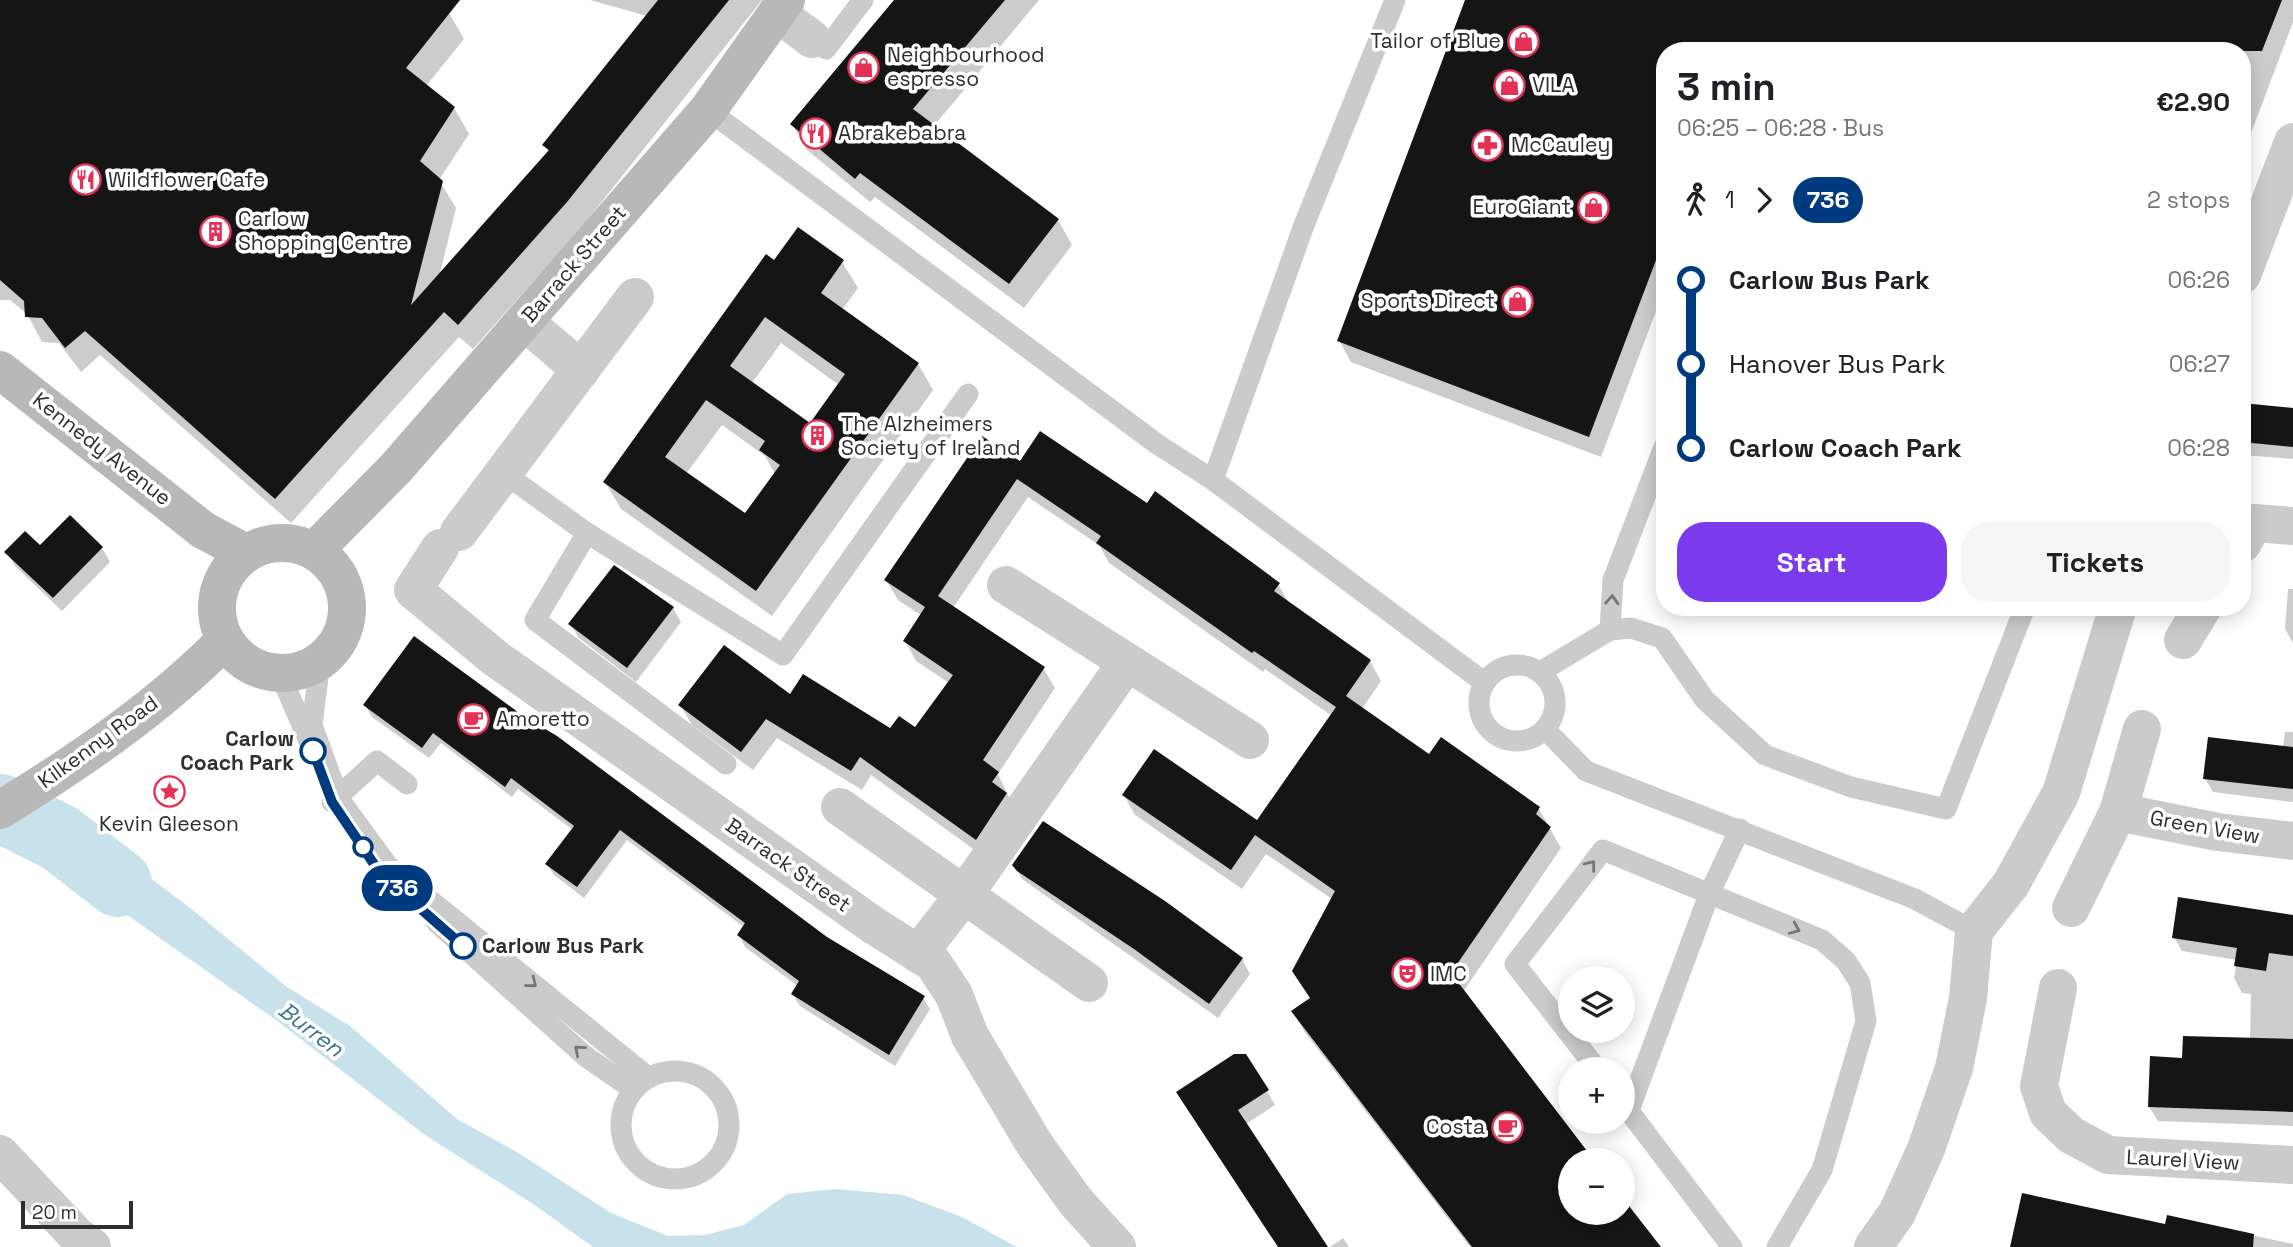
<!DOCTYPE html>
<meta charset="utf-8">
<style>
body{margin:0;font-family:"Space Grotesk",sans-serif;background:#f6f6f6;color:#202124;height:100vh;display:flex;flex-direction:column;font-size:26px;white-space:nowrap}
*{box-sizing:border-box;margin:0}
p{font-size:23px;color:#757577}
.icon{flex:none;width:38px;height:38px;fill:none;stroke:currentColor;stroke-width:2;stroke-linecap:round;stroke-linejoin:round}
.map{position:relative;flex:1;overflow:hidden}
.panel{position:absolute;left:1656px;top:42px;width:595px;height:574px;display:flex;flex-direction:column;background:#fff;border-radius:28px;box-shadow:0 4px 18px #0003}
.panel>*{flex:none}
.badge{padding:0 14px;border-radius:23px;font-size:24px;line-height:46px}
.fabs{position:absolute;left:1558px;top:966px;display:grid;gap:14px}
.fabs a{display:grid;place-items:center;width:77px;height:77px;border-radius:50%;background:#fff;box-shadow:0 4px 18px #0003;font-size:35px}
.scale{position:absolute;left:21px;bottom:18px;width:112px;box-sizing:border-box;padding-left:7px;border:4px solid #2e2e2e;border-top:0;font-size:19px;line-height:24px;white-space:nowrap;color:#2e2e2e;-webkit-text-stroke:5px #fff;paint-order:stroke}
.map>.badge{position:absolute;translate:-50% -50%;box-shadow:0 0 0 4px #fff}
.legs{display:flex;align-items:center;gap:10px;height:77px;padding:0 21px;font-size:23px}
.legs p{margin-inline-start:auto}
.overview{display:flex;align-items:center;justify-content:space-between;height:119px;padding:0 21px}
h1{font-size:38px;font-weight:800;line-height:52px}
.primary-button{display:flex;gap:14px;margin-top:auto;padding:14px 21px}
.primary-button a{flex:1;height:80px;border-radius:28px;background:#7c3aed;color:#fff;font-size:28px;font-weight:800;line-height:80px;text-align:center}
.primary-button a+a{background:#f6f6f6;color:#202124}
ul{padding:0 21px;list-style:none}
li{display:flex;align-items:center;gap:24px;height:84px;font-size:26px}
li i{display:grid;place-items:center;width:10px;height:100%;margin:0 9px;background:currentColor}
li i::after{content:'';width:18px;height:18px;margin:-9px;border:5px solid;border-radius:50%;background:#fff}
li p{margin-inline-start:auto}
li:first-child i{background:linear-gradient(#0000 50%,currentColor 0)}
li:last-child i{background:linear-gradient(currentColor 50%,#0000 0)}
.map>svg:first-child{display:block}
.water{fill:#c8e2eb}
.shadow{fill:#0003;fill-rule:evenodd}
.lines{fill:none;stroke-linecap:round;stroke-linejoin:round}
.river{stroke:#c8e2eb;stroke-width:68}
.building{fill:#151515;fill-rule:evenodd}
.service{stroke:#cbcbcb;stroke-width:21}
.minor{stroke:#cbcbcb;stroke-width:38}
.tertiary{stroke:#cbcbcb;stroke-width:38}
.secondary{stroke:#b8b8b8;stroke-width:38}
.oneway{stroke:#757575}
.line-1-casing{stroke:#fff;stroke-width:16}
.line-1{stroke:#003b80;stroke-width:10}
.stop-1-dot{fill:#fff;stroke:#003b80;stroke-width:3.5}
.labels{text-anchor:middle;stroke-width:7;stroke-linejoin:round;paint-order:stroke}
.poi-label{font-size:21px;fill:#2e2e2e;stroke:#fff;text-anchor:start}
.street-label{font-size:21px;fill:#2e2e2e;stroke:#fff}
.stop-label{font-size:21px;font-weight:bold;fill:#2e2e2e;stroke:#fff;text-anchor:end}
.water-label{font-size:23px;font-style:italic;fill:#3d7a90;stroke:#fff}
</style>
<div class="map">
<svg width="2293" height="1247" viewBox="0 0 2293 1247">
<rect width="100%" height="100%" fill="#fff"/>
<polygon class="water" points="65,814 189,907 287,987 350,1026 457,1119 517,1152 611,1213 668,1236 705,1235 744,1225 787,1194 835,1189 903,1195 962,1217 1017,1247 593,1247 533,1204 425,1135 276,1020 89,888 69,866 33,852 18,841"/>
<g class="shadow">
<polygon points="0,0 434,0 449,13 464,39 426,86 454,108 469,134 439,180 456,208 439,277 549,153 544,145 647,16 590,0 762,0 581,228 473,349 459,337 291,523 100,355 81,372 59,343 42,342 27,314 10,300 0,300"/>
<polygon points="896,0 1039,0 933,127 1058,220 1072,245 1024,308 875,197 870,202 806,149 792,124"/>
<polygon points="1467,0 2293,0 2293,22 2242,157 2242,51 1664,51 1664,290 1601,457 1351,362 1339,340"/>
<path d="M774,262H842L858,288L842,310L918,364L933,390L772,616L621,509L605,482ZM781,343L839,385L810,425L752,383ZM722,425L765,456L775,474L745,516L686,474Z"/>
<polygon points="2242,405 2293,409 2293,459 2242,455"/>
<polygon points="1020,464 1147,506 1278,584 1290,605 1370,661 1381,681 1362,709 1429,756 1539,809 1561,848 1463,992 1592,1160 1570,1160 1570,1213 1622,1213 1659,1247 1470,1247 1304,1031 1293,1011 1311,999 1332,899 1266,854 1242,889 1135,815 1124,795 1258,822 1332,716 1265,669 1263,672 1109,563 1099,545 1028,497 953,608 1043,668 1055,688 998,774 1017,814 987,859 871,775 862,790 777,738 753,770 692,725 680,705 790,697 891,730 915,730 949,683 916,661 905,641 922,616 898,600 886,580"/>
<polygon points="41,548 102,548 110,562 62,611 15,566 7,552"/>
<polygon points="2288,589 2293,589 2293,643 2285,629"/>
<polygon points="673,608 681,622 636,682 579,638 570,624"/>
<polygon points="414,638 826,938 923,998 930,1009 895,1066 800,1006 793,995 798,986 745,947 739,935 744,927 627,840 584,898 554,875 547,864 573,830 518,789 512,797 441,743 429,758 372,717 365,705"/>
<polygon points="2285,732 2293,732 2293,802 2213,792 2205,778 2283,747"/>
<polygon points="1014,865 1242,959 1250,974 1218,1018 1022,879"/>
<polygon points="2293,916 2293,1126 2158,1121 2149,1107 2184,1060 2250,1041 2251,994 2242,993 2234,978 2237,960 2182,951 2174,937"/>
<polygon points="1267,1091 1275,1105 1246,1124 1326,1247 1279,1247 1186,1107"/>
<polygon points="2168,1217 2293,1244 2293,1247 2018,1247 2166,1226"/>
<polygon points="1343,1238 1349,1247 1330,1247"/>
</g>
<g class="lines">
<polyline class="river" points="0,808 60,838 118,883"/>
</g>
<g class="building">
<polygon points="0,0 460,0 406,68 455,107 420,161 443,181 411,305 549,150 542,145 658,0 729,0 567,202 458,325 444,312 275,499 85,331 65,348 42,318 25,317 24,301 0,280"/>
<polygon points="894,0 1005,0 913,109 1059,219 1009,284 860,173 855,179 790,124"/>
<polygon points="1465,0 2282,0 2262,51 1664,51 1664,239 1589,437 1337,341"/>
<path d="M798,227L844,260L821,293L919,363L756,591L603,482L766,254L774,260ZM765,317L845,374L810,423L730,366ZM706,400L765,441L759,450L780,465L745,513L665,457Z"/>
<polygon points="2242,403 2293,408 2293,447 2242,442"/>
<polygon points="1040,431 1147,503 1155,491 1280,583 1274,591 1371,660 1346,696 1429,754 1441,737 1540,807 1536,814 1551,827 1451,973 1594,1160 1570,1160 1570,1213 1622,1213 1622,1197 1661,1247 1472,1247 1291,1011 1310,998 1292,971 1335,891 1255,835 1231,870 1122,795 1154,749 1257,820 1336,707 1254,651 1252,653 1096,543 1101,536 1017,479 938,596 1045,667 983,760 999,772 992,782 1007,793 976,840 860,757 851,771 766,719 741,752 678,705 724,645 790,694 803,674 890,728 899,716 915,727 953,675 903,641 925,607 884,580 982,436 1020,461"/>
<polygon points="70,515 103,547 53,598 4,552 25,531 40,545"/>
<polygon points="614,565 674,607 627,668 568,624"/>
<polygon points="414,636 522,715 557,736 827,937 925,996 889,1055 791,994 799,981 737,935 745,923 620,830 577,887 545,864 574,826 511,778 505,787 433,733 422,748 363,705"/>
<polygon points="2208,737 2293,747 2293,789 2203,779"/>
<polygon points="1043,821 1165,901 1243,958 1209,1004 1134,949 1017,871 1012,865"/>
<polygon points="2178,897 2293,915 2293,956 2269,953 2266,971 2234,966 2237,948 2172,938"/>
<polygon points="2183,1036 2293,1039 2293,1112 2148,1107 2150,1056 2182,1058"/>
<polygon points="1234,1054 1246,1054 1269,1090 1238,1110 1328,1247 1278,1247 1176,1092"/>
<polygon points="2022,1193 2165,1224 2167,1215 2254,1234 2253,1247 2010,1247"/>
</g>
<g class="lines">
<g class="service">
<polyline points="812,39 826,49 863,0"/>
<polyline points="708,110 1157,444 1213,480 1485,683"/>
<polyline points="1664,447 1613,580 1610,630 1631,628 1662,638 1705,700 1765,755 1851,787 1946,809 2025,607"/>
<polyline points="505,474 587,533 783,655 968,394"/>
<polyline points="1213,480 1304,225 1395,0"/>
<polyline points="587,533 535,620 726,764"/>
<polyline points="320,662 312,725 339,799 388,866 649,1078"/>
<circle cx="1517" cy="703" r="38"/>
<polyline points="1540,672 1610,630"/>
<polyline points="280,674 309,741"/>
<polyline points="1545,729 1586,771 1915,899 1974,931"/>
<polyline points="332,802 377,761 407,784"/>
<polyline points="436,922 585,1056 634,1090"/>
<polyline points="1597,1069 1515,964 1603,850 1822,940 1846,961 1860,983 1866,1021 1822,1170 1777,1247"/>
<circle cx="675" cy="1125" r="54"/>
<polyline points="1622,1102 1732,1247"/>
<polyline points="1629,1110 1710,892 1740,829"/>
</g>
<g class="minor">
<polyline points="777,13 812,39"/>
<polyline points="524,321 581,370"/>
<polyline points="459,532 635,297"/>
<polyline points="2242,544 2254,523 2293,526"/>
<polyline points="440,548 413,590 495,658 873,925 933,963 954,995 970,1036 1035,1145 1076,1202 1117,1247"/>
<polyline points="1006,585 1250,740"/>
<polyline points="2183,640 2203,607"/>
<polyline points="2142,729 2118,812 2218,832 2293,841"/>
<polyline points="840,807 1089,983"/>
<polyline points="2071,908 2118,812"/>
<polyline points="918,954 964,895 1127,662"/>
<polyline points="2058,988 2039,1086 2048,1113 2071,1135 2108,1155 2293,1165"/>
</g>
<g class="tertiary">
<polyline points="2242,275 2293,142"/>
<polyline points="0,1154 76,1235 92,1247"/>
<polyline points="1873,1247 1897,1213 1926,1149 1954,1068 1968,998 1974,931 2011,884 2061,793 2118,607"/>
</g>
<g class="secondary">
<polyline points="0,370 203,530 246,553"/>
<circle cx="282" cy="608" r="65"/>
<polyline points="314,551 396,468 708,110 786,0"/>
<path d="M0,810C80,761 159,707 225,640"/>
</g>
</g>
<defs><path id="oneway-chevron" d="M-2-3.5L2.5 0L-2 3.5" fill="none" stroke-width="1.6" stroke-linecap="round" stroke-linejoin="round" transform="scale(1.75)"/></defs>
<g class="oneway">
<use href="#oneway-chevron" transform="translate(1612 600) rotate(-87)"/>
<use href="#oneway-chevron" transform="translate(1591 865) rotate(-52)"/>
<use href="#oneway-chevron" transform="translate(1795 929) rotate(23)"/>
<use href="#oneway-chevron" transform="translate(532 983) rotate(39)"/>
<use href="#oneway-chevron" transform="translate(579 1050) rotate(-139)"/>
</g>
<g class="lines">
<defs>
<polyline id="line-1" points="313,751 332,802 380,873 463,946"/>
</defs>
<use href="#line-1" class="line-1-casing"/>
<use href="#line-1" class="line-1"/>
</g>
<defs>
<symbol id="shop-ring" viewBox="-11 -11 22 22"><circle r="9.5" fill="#fff" stroke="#e33256" stroke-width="1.5"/><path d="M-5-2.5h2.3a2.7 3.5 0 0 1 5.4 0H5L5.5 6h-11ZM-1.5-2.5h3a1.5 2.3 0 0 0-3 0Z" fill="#e33256"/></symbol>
<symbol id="restaurant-ring" viewBox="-11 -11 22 22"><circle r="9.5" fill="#fff" stroke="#e33256" stroke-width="1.5"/><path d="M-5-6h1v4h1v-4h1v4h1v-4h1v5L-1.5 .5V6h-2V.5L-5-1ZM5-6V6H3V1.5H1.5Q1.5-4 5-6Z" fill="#e33256"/></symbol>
<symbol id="pharmacy-ring" viewBox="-11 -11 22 22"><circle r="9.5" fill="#fff" stroke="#e33256" stroke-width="1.5"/><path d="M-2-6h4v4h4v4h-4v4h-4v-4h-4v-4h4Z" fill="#e33256"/></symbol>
<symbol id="building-ring" viewBox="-11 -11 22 22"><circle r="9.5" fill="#fff" stroke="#e33256" stroke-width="1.5"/><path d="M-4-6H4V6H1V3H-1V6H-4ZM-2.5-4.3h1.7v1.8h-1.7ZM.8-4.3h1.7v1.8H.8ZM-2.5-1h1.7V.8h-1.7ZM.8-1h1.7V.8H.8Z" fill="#e33256"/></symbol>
<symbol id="cafe-ring" viewBox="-11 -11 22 22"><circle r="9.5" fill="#fff" stroke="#e33256" stroke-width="1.5"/><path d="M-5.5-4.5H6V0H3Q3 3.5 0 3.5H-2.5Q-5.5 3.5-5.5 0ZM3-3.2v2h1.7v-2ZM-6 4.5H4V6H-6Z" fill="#e33256"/></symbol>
<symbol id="sight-ring" viewBox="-11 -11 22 22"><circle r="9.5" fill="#fff" stroke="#e33256" stroke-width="1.5"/><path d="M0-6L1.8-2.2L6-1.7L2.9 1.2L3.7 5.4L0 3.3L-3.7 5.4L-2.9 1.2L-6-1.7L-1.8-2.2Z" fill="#e33256"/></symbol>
<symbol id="theatre-ring" viewBox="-11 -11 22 22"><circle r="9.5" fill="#fff" stroke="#e33256" stroke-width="1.5"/><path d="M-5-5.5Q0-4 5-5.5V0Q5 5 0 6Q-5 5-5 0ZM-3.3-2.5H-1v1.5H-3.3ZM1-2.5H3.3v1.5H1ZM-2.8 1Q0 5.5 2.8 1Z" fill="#e33256"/></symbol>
</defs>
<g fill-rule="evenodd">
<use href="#shop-ring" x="1506" y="24" width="35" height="35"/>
<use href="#shop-ring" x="846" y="50" width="35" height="35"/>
<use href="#shop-ring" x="1492" y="68" width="35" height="35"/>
<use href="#restaurant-ring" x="798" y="116" width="35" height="35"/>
<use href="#pharmacy-ring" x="1470" y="128" width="35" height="35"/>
<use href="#restaurant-ring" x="68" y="162" width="35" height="35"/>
<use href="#shop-ring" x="1576" y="190" width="35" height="35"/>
<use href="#building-ring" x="198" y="214" width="35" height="35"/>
<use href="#shop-ring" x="1500" y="284" width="35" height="35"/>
<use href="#building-ring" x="800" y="418" width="35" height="35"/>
<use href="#cafe-ring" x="456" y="702" width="35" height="35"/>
<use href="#sight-ring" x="152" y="774" width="35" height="35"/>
<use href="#theatre-ring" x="1390" y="956" width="35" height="35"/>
<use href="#cafe-ring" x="1490" y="1110" width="35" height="35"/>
</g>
<g class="stop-1-dot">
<circle cx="313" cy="751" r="12"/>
<circle cx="363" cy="847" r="9"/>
<circle cx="463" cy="946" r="12"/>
</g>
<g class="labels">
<g class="poi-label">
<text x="1501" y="48" text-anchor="end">Tailor of Blue</text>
<text x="887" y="62">Neighbourhood<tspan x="887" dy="24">espresso</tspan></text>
<text x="1532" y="92">VILA</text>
<text x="838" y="140">Abrakebabra</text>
<text x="1511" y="152">McCauley</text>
<text x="108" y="187">Wildflower Cafe</text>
<text x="1571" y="214" text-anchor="end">EuroGiant</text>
<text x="238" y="226">Carlow<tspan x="238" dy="24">Shopping Centre</tspan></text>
<text x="1495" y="308" text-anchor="end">Sports Direct</text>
<text x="841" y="431">The Alzheimers<tspan x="841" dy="24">Society of Ireland</tspan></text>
<text x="496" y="726">Amoretto</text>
<text x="169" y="831" text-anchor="middle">Kevin Gleeson</text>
<text x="1430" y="981">IMC</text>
<text x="1485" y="1134" text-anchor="end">Costa</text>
</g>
<g class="street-label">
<text transform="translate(574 264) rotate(-49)" y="7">Barrack Street</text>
<text transform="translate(102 449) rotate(38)" y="7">Kennedy Avenue</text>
<text transform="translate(98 742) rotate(-36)" y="7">Kilkenny Road</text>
<text transform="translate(2205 827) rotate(10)" y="7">Green View</text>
<text transform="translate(788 865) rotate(35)" y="7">Barrack Street</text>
<text transform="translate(2183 1160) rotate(3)" y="7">Laurel View</text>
</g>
<g class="stop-label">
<text x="294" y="746">Carlow<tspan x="294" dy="24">Coach Park</tspan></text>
<text x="482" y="953" text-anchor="start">Carlow Bus Park</text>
</g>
<g class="water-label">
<text transform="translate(311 1029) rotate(37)" y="8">Burren</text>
</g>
</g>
</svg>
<div class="fabs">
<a><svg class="icon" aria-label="layers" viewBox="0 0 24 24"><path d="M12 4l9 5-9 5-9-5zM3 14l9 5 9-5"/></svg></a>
<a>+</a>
<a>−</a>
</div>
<div class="scale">20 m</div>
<b class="badge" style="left:397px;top:888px;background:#003b80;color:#fff">736</b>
<section class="panel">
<div class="overview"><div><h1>3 min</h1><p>06:25 – 06:28 · Bus</p></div><b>€2.90</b></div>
<div class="legs"><svg class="icon" aria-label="walk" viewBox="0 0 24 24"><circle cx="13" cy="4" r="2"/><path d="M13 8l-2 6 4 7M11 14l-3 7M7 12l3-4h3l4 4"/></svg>1<svg class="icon" aria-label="forward" viewBox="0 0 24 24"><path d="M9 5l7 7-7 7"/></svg><b class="badge" style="background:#003b80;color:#fff">736</b><p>2 stops</p></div>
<ul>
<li><i style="color:#003b80"></i><b>Carlow Bus Park</b><p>06:26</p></li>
<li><i style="color:#003b80"></i><span>Hanover Bus Park</span><p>06:27</p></li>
<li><i style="color:#003b80"></i><b>Carlow Coach Park</b><p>06:28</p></li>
</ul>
<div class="primary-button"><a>Start</a><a>Tickets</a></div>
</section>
</div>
